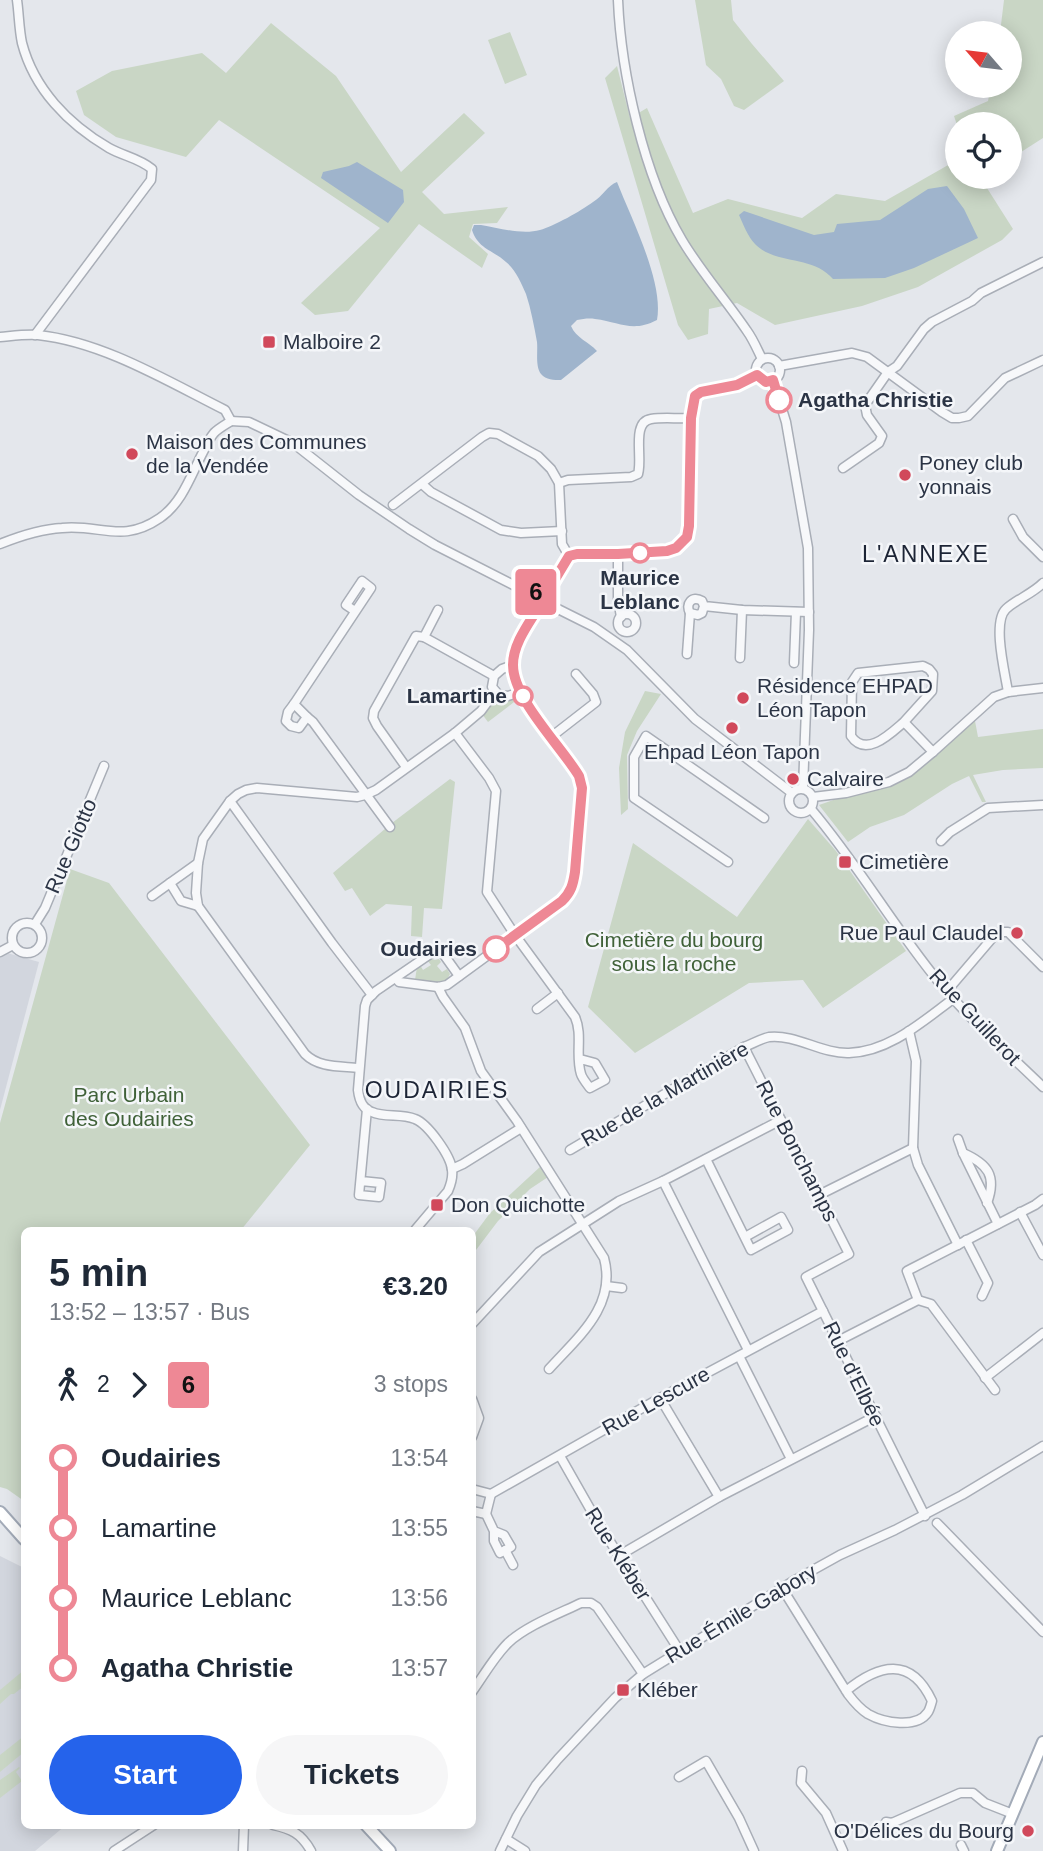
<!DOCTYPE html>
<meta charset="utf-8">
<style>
body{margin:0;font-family:Arial,sans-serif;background:#f6f6f7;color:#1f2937;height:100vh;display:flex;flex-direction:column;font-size:26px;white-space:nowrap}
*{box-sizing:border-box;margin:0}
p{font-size:23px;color:#747a83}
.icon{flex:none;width:38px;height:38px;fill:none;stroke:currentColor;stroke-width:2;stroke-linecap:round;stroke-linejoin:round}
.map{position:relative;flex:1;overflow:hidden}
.details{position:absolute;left:21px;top:1227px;width:455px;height:602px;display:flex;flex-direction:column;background:#fff;border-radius:10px;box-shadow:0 4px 18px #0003}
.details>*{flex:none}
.badge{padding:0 14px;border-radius:5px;font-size:24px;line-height:46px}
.needle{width:46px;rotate:298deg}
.controls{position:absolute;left:945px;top:21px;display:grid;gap:14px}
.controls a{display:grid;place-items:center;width:77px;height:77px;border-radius:50%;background:#fff;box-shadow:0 4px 18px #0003;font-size:35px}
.map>.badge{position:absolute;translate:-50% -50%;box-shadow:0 0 0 4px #fff}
.legs{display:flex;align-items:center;gap:10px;height:77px;padding:0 28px;font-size:23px}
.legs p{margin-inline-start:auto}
.summary{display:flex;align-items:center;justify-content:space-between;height:119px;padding:0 28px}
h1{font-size:38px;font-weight:600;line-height:52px}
.action{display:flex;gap:14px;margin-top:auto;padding:14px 28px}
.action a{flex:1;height:80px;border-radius:42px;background:#2563eb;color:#fff;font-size:28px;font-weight:600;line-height:80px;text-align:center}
.action a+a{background:#f6f6f7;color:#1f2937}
ul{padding:0 28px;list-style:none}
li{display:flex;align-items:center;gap:24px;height:70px;font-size:26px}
li i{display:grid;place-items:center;width:10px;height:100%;margin:0 9px;background:currentColor}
li i::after{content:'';width:18px;height:18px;margin:-9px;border:5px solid;border-radius:50%;background:#fff}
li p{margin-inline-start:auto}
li:first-child i{background:linear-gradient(#0000 50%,currentColor 0)}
li:last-child i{background:linear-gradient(currentColor 50%,#0000 0)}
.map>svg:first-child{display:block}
.built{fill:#d2d6de}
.green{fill:#c9d6c5}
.water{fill:#9fb4cc}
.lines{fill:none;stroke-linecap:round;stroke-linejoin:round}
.minor-casing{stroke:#a9aeb7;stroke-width:11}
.major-casing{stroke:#a3abb8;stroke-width:14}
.minor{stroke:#f7f8fa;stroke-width:8}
.major{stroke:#fff;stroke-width:10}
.line-1-casing{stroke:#fff;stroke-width:16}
.line-1{stroke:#ee8895;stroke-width:10}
.poi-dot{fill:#d1495b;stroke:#f4f6f9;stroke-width:2.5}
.stop-1-dot{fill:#fff;stroke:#ee8895;stroke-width:3.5}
.labels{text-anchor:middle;stroke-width:5;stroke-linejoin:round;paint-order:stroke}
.poi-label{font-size:21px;fill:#2b3445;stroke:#f4f6f9;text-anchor:start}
.stop-label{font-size:21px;font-weight:bold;fill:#2b3445;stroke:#f4f6f9;text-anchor:end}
.street-label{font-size:21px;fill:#2b3445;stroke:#f4f6f9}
.park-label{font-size:21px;fill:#3f6138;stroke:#f4f6f9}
.neighbourhood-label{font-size:23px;letter-spacing:2px;fill:#1d2536;stroke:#f4f6f9}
</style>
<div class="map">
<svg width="1043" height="1851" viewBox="0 0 1043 1851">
<rect width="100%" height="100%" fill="#e4e7ec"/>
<g class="built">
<polygon points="0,951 39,962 0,1110"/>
<polygon points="0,1556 24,1568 24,1825 66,1825 35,1851 0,1851"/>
</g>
<g class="green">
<polygon points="695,0 731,0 733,20 752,44 784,81 744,110 734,106 721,79 706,65"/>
<polygon points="1004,0 1043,0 1043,138 1010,159 1010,124 957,125 954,116 988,101 991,86 1010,86 1010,33 1000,33"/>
<polygon points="271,23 336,76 401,172 464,113 485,133 422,192 444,214 508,207 497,223 473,224 469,237 488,254 482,268 419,224 348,311 315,315 301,303 380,228 219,120 186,157 116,137 84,115 76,91 112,71 202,53 226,73"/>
<polygon points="510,32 527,75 505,84 488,40"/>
<polygon points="617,66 630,118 647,108 693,213 728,199 802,218 836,194 885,201 957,160 957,177 980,177 1013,229 1002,240 918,287 862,306 775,325 737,303 709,309 708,334 688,340 678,325 605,78"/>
<polygon points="645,691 661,694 637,731 627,755 628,809 621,815 619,768 625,732"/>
<polygon points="497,697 512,697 518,699 488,722 482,714"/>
<polygon points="973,720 975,721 978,737 1043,729 1043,768 1003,770 973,775 986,802 982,802 969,776 952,784 904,815 870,827 848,842 819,805 842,797 888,786 902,781 926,764"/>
<polygon points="450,779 455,782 442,909 424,908 422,937 411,936 412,906 386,904 370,916 352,888 345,891 333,873 392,823"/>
<polygon points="808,819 836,851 906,951 823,1008 803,980 749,983 635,1053 588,1007 633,843 737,917"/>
<polygon points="70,869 109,883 310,1145 241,1230 24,1230 24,1501 7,1489 0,1487 0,1123"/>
<polygon points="429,958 435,960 439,959 441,962 437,966 442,972 447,969 450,974 446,982 442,983 415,980 417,967 420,965 423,970 431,965 427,960"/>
<polygon points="541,1166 548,1177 530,1189 498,1221 473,1254 473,1236 490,1213"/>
<polygon points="24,1670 24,1686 14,1694 11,1694 0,1704 0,1690"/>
<polygon points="24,1736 24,1752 0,1772 0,1755"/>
<polygon points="19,1767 20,1768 16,1772 22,1781 0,1798 0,1780"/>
</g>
<g class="water">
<polygon points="357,162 403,190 404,202 388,223 321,178 323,172 349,166"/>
<path d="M617,182C631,218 664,282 657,320C632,333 620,322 595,319C589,318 583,319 577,320L571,326C576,338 589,342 597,351L561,380C554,380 546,380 541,374C535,366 538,351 537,342C534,326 531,309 526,294C521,283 516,270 506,262C493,250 478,249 472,230L474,225H481C499,228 522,235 540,230C554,226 581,211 593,202C602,197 608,185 617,182Z"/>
<path d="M947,186L964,209L978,238L914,268L885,278L833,279C813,255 775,265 755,244C748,237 743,224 739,215L744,211L814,235L834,232L837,224L880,220L928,189Z"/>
</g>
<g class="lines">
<defs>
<g id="minor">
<path d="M17,0C19,14 19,29 22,43C34,89 68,124 109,148C123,156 139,158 152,169L151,180L35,335"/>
<path d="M618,0C621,73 644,176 682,240C701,272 726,300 747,331C753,339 757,349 762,359"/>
<path d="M0,337C12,336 26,334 38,335C103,342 167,381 225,410L231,421"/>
<circle cx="768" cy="370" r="12"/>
<polyline points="779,366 852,353 867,357 942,412 952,418 959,418 968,416 1005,378 1043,360"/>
<polyline points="773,380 786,422 808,548 809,630 803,788"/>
<polyline points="231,421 249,422 293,443 359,495 409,529 435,545 533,595"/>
<polyline points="843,468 879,443 882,436 867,415 865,405 888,372 897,366 924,329 932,322 972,301 981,293 1043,262"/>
<path d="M559,483L568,480L631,477L638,474C643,458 631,422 651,419C664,417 678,419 691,418"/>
<polyline points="422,484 431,492 501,530 521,533 562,531"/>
<polyline points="393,505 482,437 489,433 498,434 538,456 551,469 559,483 562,544 569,556"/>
<polyline points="1013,519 1023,537 1043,557"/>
<path d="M0,544C20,536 40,529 62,528C101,524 122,544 160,518C182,503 191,475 203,452C206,446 209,439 214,433C219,428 225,425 231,421"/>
<polyline points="618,554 618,599 621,617"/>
<circle cx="542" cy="600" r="11"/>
<polyline points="548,591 569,556 577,554 618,554 676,548 687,538 689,526 691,418 695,396 701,392 737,385 757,375"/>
<polyline points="552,606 594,627 627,650 695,719 792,793"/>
<path d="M704,606L702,613L698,615L690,613C685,604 692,595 702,601L704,606L742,610L809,612"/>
<circle cx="627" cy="623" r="9"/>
<polyline points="424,637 438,610"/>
<polyline points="687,654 690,613"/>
<polyline points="740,658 742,610"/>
<polyline points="794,663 796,612"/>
<polyline points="513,665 502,669 494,676 492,687 499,695 508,696 521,692"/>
<path d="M1008,692C1005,673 992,622 1006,609C1017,599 1032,594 1043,583"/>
<polyline points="294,704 288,712 286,721 291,726 299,728 307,717 313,722 390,827"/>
<polyline points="307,717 294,704 371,588 362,581 346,605 355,611"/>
<path d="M904,722C890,734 866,758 851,736L852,682L858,673L923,666L929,669L933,674L932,691L904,722L933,752"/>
<path d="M455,733L489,778L496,791L487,892L515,935L575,1017C583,1035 575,1055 581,1074C582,1078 587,1084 590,1088L605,1080L595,1063L580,1059"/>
<polyline points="551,737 596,702 593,694 576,674"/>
<polyline points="406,767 377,726 373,718 374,711 416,636 424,637 494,676"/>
<circle cx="801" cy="801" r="12"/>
<polyline points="813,797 846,793 889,782 909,772 933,752 994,697 1008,692 1043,688"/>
<polyline points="230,801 332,943 372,995"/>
<path d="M811,809C857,863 893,926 938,981C969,1019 1008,1053 1043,1087"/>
<polyline points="941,841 950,832 988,808 1043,805"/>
<polyline points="728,862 634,798 634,757 646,736 764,818"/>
<polyline points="152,896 170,883"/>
<polyline points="198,906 181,901 170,883 198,863"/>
<circle cx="27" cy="938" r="15"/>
<polyline points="35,924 45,908 104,766"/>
<polyline points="0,952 13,945"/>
<path d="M396,978L399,982L438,987L447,985L562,901L569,894L573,885L582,787L579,776C561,746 513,699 513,665C513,645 527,626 537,610"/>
<path d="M438,987L443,997L465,1028L481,1071L517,1121L604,1258C617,1306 578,1337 549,1369"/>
<polyline points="947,991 994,936 1000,932 1008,932 1043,967"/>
<polyline points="537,1009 558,993"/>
<polyline points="909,1031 916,1061 913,1148 918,1165 958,1245"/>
<polyline points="744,1047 849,1254 806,1277 925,1516"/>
<path d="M359,1068C340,1066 319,1068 305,1054L198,906L196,893L198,863L203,839L230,801L238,794L246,790L257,788L357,797L365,795L376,790L455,733L481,711L495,692"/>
<polyline points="958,1139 963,1153 998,1224"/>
<path d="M570,1150L744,1047C752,1044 760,1039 769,1037C796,1034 822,1054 849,1053C889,1052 923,1021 953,999"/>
<path d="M963,1153C988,1164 997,1176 987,1203"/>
<polyline points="706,1159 751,1250 788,1230 781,1217 745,1237"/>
<polyline points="452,1169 463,1164 521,1128"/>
<polyline points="361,1181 381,1183 379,1197 359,1195 367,1109"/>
<polyline points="663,1181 748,1350"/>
<polyline points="819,1195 913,1148"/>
<polyline points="1020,1212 1043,1255"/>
<path d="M415,1230L448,1191C451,1184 453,1177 452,1170C451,1156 428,1124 415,1119C401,1113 385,1118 372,1112C362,1109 359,1099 358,1090L365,1006L367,1000L376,991L439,948L459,976"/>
<polyline points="966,1240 988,1283 982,1296"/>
<polyline points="606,1286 622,1288"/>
<polyline points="918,1300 931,1304 995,1390"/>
<polyline points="472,1324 539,1252 619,1201 663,1181 781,1120"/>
<polyline points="838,1341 918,1300 907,1271 1035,1205 1043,1199"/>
<polyline points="739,1356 791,1459"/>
<polyline points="985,1378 1043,1333"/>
<polyline points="660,1398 719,1497"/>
<polyline points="472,1399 479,1418 472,1437"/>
<polyline points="560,1456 597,1521 679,1650"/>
<polyline points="472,1489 491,1494 486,1514 472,1511"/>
<polyline points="491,1494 660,1398 823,1311"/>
<polyline points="486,1514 494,1531 494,1541 500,1553 511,1547 504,1535 494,1531"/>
<polyline points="937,1523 1043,1632"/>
<polyline points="505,1550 513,1565"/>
<polyline points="620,1555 719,1497 876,1416"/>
<path d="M782,1588L848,1694C854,1702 860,1709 868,1714C884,1723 917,1729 928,1712C930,1709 931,1704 932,1701C911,1656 879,1664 846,1691"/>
<path d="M472,1692C484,1675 494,1657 508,1643C526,1626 558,1614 581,1603H591L597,1607L643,1674"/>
<polyline points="802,1771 801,1783 826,1813 843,1851"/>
<polyline points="679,1777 706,1761 739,1818 754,1851"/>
<polyline points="886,1822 892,1823 960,1793 973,1793 985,1803 1013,1814"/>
<path d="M273,1825C291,1829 301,1833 311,1851"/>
<polyline points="506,1839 525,1851"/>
<polyline points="961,1845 964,1851"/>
<polyline points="114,1851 154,1825"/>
<polyline points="243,1851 244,1825"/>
<polyline points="500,1851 517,1816 536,1785 558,1759 615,1698 643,1674 795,1580 840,1555 895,1530 962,1495 1043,1446"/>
</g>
<g id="major">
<polyline points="0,1512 24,1539"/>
<polyline points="366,1825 390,1851"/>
<polyline points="997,1851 1043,1742"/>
</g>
</defs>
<use href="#minor" class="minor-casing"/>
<use href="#major" class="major-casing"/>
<use href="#minor" class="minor"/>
<use href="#major" class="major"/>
</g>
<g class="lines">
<defs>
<path id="line-1" d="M496,949L562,901C571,892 573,885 575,872L582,788L579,776C561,746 513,699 513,665C513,645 527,626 537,610L532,603L533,595L539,590L548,591L569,556L577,554H618L667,551L676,548L687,537L689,526L691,418L695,396L701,392L737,385L757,375L766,382L773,380L779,400"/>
</defs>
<use href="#line-1" class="line-1-casing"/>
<use href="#line-1" class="line-1"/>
</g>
<g class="poi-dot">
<rect x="262" y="335" width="14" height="14" rx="3.5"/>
<circle cx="132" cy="454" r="7"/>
<circle cx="905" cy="475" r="7"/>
<circle cx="743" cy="698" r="7"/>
<circle cx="732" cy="728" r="7"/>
<circle cx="793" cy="779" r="7"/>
<rect x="838" y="855" width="14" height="14" rx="3.5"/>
<circle cx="1017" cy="933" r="7"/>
<rect x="430" y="1198" width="14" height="14" rx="3.5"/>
<rect x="616" y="1683" width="14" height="14" rx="3.5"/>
<circle cx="1028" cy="1831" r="7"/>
</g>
<g class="stop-1-dot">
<circle cx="779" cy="400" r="12"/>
<circle cx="640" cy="553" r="9"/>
<circle cx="523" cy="696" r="9"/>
<circle cx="496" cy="949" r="12"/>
</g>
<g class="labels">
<g class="poi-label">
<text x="283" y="349">Malboire 2</text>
<text x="146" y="449">Maison des Communes<tspan x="146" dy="24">de la Vendée</tspan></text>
<text x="919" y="470">Poney club<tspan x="919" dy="24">yonnais</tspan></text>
<text x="757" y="693">Résidence EHPAD<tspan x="757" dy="24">Léon Tapon</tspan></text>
<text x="732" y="759" text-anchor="middle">Ehpad Léon Tapon</text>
<text x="807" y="786">Calvaire</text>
<text x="859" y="869">Cimetière</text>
<text x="1003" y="940" text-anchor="end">Rue Paul Claudel</text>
<text x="451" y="1212">Don Quichotte</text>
<text x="637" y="1697">Kléber</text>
<text x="1014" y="1838" text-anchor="end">O'Délices du Bourg</text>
</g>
<g class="stop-label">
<text x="798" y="407" text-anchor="start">Agatha Christie</text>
<text x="640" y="585" text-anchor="middle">Maurice<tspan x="640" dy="24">Leblanc</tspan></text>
<text x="507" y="703">Lamartine</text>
<text x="477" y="956">Oudairies</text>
</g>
<g class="street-label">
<text transform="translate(71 846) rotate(-67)" y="7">Rue Giotto</text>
<text transform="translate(975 1017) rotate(47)" y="7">Rue Guillerot</text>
<text transform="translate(665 1094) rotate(-30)" y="7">Rue de la Martinière</text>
<text transform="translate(797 1151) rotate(63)" y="7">Rue Bonchamps</text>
<text transform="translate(854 1374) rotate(64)" y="7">Rue d'Elbée</text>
<text transform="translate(656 1401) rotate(-29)" y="7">Rue Lescure</text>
<text transform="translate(618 1554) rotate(58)" y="7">Rue Kléber</text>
<text transform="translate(741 1614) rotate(-31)" y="7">Rue Émile Gabory</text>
</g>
<g class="park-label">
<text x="674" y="947">Cimetière du bourg<tspan x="674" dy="24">sous la roche</tspan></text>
<text x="129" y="1102">Parc Urbain<tspan x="129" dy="24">des Oudairies</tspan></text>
</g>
<g class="neighbourhood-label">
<text x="926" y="562">L'ANNEXE</text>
<text x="437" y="1098">OUDAIRIES</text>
</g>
</g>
</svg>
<div class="controls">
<a><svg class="needle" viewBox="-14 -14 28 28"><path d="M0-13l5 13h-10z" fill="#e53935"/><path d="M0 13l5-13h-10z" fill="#747a83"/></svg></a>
<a><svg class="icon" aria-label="locate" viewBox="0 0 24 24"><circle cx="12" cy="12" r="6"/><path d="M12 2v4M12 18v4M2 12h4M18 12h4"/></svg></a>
</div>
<b class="badge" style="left:536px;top:592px;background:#ee8895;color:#111">6</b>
<section class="details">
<div class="summary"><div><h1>5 min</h1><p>13:52 – 13:57 · Bus</p></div><b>€3.20</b></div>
<div class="legs"><svg class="icon" aria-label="walk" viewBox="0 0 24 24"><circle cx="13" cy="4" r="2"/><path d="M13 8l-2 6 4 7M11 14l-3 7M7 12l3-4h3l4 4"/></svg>2<svg class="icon" aria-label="forward" viewBox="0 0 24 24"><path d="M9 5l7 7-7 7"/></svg><b class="badge" style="background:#ee8895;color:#111">6</b><p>3 stops</p></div>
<ul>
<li><i style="color:#ee8895"></i><b>Oudairies</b><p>13:54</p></li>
<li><i style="color:#ee8895"></i><span>Lamartine</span><p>13:55</p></li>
<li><i style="color:#ee8895"></i><span>Maurice Leblanc</span><p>13:56</p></li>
<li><i style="color:#ee8895"></i><b>Agatha Christie</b><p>13:57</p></li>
</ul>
<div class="action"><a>Start</a><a>Tickets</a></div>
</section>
</div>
